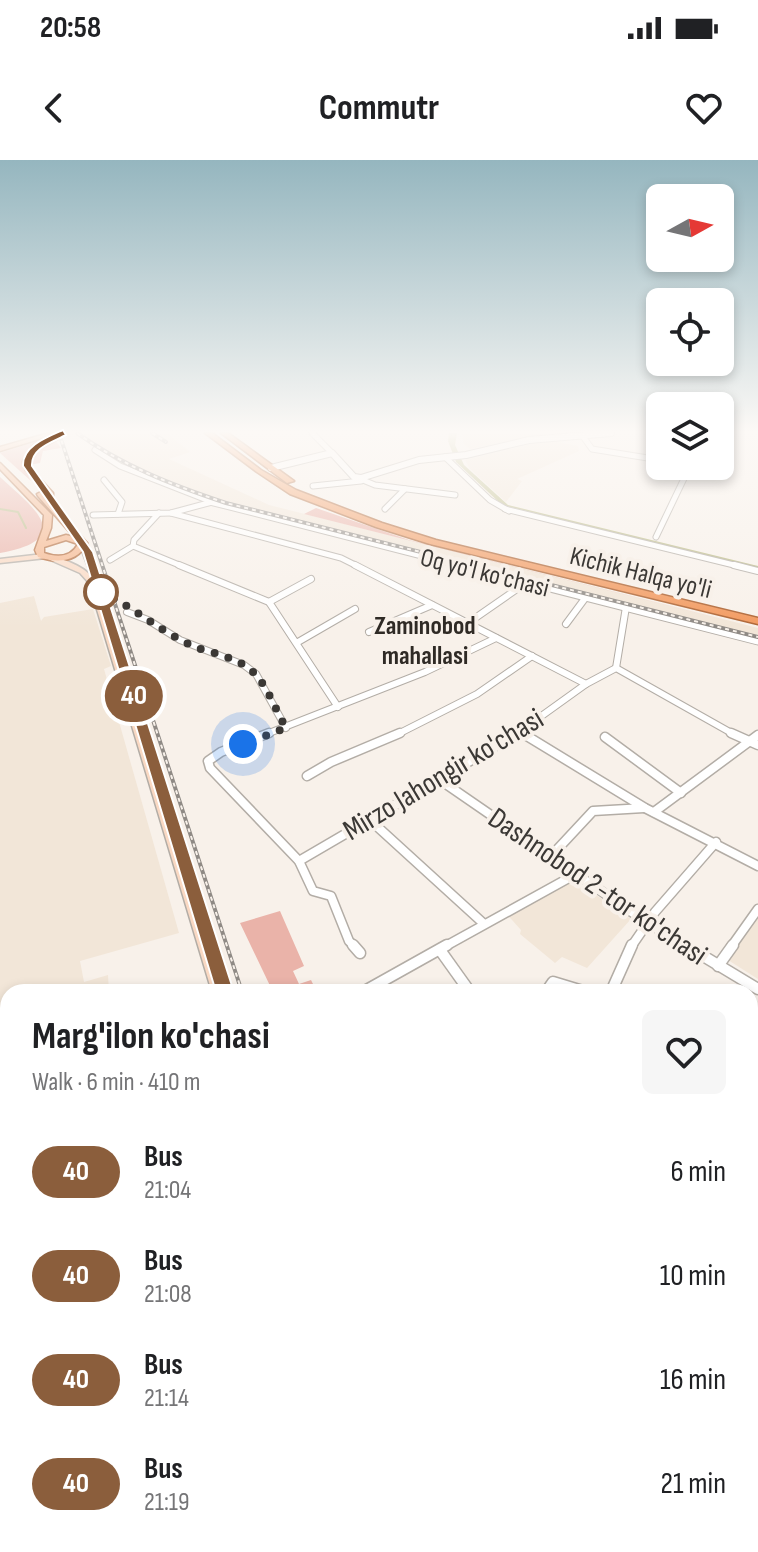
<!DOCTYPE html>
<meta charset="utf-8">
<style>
body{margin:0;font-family:"Sofia Sans Condensed",sans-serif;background:#f6f6f6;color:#202124;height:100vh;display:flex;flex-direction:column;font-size:30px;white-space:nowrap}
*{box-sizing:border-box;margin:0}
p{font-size:26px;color:#757577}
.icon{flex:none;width:44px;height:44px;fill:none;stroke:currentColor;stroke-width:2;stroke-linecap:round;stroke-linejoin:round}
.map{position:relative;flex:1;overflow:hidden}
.panel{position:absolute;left:0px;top:824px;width:758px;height:568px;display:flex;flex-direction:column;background:#fff;border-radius:24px 24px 0 0;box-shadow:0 4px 12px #0003}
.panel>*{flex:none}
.badge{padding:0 16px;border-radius:26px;font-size:28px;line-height:52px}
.needle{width:52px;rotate:82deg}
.buttons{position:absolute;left:646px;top:24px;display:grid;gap:16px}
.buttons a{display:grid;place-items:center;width:88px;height:88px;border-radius:12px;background:#fff;box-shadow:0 4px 12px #0003;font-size:40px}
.you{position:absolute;width:40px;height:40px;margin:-20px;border:6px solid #fff;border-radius:50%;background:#1a73e8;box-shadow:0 0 0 12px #1a73e833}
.map>.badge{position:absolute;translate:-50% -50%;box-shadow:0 0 0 4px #fff}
.round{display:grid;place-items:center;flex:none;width:84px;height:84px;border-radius:12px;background:#f6f6f6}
.head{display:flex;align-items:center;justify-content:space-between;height:136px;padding:0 32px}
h1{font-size:38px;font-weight:700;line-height:60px}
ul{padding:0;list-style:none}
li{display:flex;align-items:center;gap:24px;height:104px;padding:0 32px}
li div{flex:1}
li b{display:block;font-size:30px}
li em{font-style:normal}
li .badge{min-width:88px;font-weight:700;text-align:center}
.status{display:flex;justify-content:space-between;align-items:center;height:56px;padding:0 40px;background:#fff;direction:ltr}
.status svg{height:22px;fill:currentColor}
header{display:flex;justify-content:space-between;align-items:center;height:104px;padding:0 32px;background:#fff;font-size:36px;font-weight:700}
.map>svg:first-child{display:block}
.built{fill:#f2e6d8}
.green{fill:#eab3a9}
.water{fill:#b8b882}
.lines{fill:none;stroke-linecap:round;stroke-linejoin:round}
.stream{stroke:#b8b882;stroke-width:2}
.minor-far4-casing{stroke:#b3ada6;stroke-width:7}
.minor-far3-casing{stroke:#b3ada6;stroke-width:8}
.minor-far2-casing{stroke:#b3ada6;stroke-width:11}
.minor-far1-casing{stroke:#b3ada6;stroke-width:13}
.minor-casing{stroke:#b3ada6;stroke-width:15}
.tertiary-far2-casing{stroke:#b3ada6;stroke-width:8}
.tertiary-far1-casing{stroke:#b3ada6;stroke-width:9}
.tertiary-casing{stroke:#b3ada6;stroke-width:17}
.secondary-casing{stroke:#b3ada6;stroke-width:3}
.primary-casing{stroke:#b06737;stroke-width:3}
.trunk-casing{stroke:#b06737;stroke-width:3}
.minor-far4{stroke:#fff;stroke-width:5}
.minor-far3{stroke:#fff;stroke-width:6}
.minor-far2{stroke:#fff;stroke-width:8}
.minor-far1{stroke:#fff;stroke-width:10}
.minor{stroke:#fff;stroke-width:12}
.tertiary-far2{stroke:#fff;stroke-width:6}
.tertiary-far1{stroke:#fff;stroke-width:7}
.tertiary{stroke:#fff;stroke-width:14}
.secondary{fill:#fad9c3;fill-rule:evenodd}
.primary{fill:#f5b388;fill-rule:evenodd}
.trunk{fill:#f29a60;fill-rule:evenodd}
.rail-far1-casing{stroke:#8f8a85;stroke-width:4}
.rail-casing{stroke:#8f8a85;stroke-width:6}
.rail-far1{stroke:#f8f1ea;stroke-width:2;stroke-dasharray:4;stroke-linecap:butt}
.rail{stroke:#f8f1ea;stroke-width:3;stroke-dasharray:9;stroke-linecap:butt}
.primary-bridge-casing{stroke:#b06737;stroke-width:9;stroke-linecap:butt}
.primary-bridge{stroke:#f5b388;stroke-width:7}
.line{fill:#8b5e3c;stroke:#fff;stroke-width:2}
.walk{stroke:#3b3835;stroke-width:8;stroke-dasharray:0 14.4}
.stop-dot{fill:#fff;stroke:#8b5e3c;stroke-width:4}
.labels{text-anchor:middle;stroke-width:8;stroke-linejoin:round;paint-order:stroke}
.far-street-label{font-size:26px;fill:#3b3835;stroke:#f8f1ea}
.far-neighbourhood-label{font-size:26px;font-weight:bold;fill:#2f2a25;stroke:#f8f1ea}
.street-label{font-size:30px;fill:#3b3835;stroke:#f8f1ea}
</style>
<div class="status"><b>20:58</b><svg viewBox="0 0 49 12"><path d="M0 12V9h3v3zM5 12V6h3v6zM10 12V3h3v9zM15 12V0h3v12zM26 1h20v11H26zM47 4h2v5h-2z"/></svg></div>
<header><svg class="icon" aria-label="back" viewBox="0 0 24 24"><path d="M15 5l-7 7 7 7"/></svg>Commutr<svg class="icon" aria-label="heart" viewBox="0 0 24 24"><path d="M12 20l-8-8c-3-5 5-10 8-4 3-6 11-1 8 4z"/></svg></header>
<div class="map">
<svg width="758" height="1392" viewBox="0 0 758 1392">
<rect width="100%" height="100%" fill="#f8f1ea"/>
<g class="built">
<polygon points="52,273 167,273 190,292 169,299 269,345 758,468 758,478 221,343 124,305 74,274 55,278"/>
<polygon points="463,273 579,273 581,274 535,276 470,289 463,283"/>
<polygon points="553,281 578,286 579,291 517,319 522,321 506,342 470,309 465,300 539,282"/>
<polygon points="34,436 41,461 44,457 93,449 111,506 104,509 179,773 80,801 84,822 108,815 109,832 8,832 8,1046 0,1049 0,443"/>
<polygon points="570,717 631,759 587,808 562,797 555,803 520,774 521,770 504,751"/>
<polygon points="758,754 758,819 728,800"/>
<polygon points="483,1384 725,1384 734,1392 486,1392"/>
</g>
<g class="green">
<polygon points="44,279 55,280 61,288 43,291 40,303 23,306 31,321 0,293"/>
<path d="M0,317C34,348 77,379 0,393Z"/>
<polygon points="316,348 409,380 758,468 304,354"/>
<polygon points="280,751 304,806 293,811 299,824 311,820 317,832 273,832 240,763"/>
<polygon points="8,1077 8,1362 0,1369 0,1237 4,1228 0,1081"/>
</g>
<polygon class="water" points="449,273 457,273 455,285 464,305 508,345 758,406 758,409 502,345 456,302 448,281"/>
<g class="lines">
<polyline class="stream" points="0,349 18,352 26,368"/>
<defs>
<g id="minor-far4">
<polyline points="312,273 332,293"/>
<polyline points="584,278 592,289 660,300"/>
<polyline points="95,290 120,306 212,342"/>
<polyline points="445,297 490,340 509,351"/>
<polyline points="358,318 375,325 455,335"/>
<polyline points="104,320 122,342 118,354"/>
<polyline points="313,326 361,321"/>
<polyline points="385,349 405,329"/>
<polyline points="505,349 742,407"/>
<polyline points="171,353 341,398 359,407"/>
<polyline points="93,355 171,353 212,342"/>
<polyline points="656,377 690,306"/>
<polyline points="133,386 184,407"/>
<polyline points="110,400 133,386 134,380 159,353"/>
</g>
<g id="minor-far3">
<polyline points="179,405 269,442 338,547"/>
<polyline points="355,405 586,524"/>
<polyline points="734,405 758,411"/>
<polyline points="269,442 311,419"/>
<polyline points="127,452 148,460 180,480 244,505 256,514 286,568"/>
<polyline points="468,463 527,422"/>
<polyline points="566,464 586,437"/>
<polyline points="369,472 432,445"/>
<polyline points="298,482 355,449"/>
<polyline points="616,508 626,447"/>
<polyline points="520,572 525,575"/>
<polyline points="264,575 425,512 496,478"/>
<polyline points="396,575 477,534 532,496"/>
<polyline points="515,575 586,524 616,508 735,575"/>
</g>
<g id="minor-far2">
<polyline points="269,573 221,592 208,601 210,608 299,701 313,731 331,736 349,781 355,787"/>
<polyline points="522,573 645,648 758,706"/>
<polyline points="731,573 758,585"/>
<polyline points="605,577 681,633"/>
<polyline points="307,616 331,602 400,573"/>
<polyline points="440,620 646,762 688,787"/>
<polyline points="654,652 758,575"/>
<polyline points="370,660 483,763"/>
<polyline points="552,695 593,651 644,648"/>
<polyline points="299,701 518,573"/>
<polyline points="444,787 576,714"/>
<polyline points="631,787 655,752 716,682"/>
<polyline points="731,787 758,749"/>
</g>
<g id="minor-far1">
<polyline points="353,785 360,793"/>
<polyline points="685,785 758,829"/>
<polyline points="440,790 470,832"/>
<polyline points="718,806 733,785"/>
<polyline points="363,832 447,785"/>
<polyline points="546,832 553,822 586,832"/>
<polyline points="611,832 632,785"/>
<polyline points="750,896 758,899"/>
<polyline points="750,968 758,972"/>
</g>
<g id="minor">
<polyline points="100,1384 101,1392"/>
<polyline points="244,1384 245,1392"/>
<polyline points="340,1384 342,1392"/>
</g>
<g id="tertiary-far2">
<polyline points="271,308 332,293 354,317 361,318 419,300 466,295 529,280 611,273"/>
<polyline points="212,342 467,407"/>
</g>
<polyline id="tertiary-far1" points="460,405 758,481"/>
<polyline id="tertiary" points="0,1058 8,1055"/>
<g id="secondary">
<path d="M80,381L87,383L102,423L98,425L224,832H212L89,423L80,413L48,399C60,396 83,406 92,417L79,383Z"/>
<polygon points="43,394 46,394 46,398 0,403 0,399"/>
<polygon points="758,1324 758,1377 755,1380 758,1384 758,1392 740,1392 736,1384 750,1384 750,1329 751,1326"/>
</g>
<g id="primary">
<polygon points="49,273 59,273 0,291 0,287"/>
<path d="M0,303L52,355L51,368L46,381L66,375L74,377L38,336L37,334L41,332L87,383C77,403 57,403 38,397L35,390L43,368L44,355L0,309ZM66,380L78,384C71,397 58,398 44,393V387Z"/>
<polygon points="27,309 31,309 53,333 53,337 47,337 27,311"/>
</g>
<g id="trunk">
<polygon points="205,273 212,273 261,310 296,330 382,363 436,380 758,458 758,464 430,384 376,367 290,334 257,312"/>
<polygon points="221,273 228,273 294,321 287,323"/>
</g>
</defs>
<use href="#minor-far4" class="minor-far4-casing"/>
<use href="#minor-far3" class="minor-far3-casing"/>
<use href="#minor-far2" class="minor-far2-casing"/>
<use href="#minor-far1" class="minor-far1-casing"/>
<use href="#minor" class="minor-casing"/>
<use href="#tertiary-far2" class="tertiary-far2-casing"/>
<use href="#tertiary-far1" class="tertiary-far1-casing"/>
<use href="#tertiary" class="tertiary-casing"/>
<use href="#secondary" class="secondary-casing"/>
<use href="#primary" class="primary-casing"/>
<use href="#trunk" class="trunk-casing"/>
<use href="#minor-far4" class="minor-far4"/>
<use href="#minor-far3" class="minor-far3"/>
<use href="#minor-far2" class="minor-far2"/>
<use href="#minor-far1" class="minor-far1"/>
<use href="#minor" class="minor"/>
<use href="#tertiary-far2" class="tertiary-far2"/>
<use href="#tertiary-far1" class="tertiary-far1"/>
<use href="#tertiary" class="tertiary"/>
<use href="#secondary" class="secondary"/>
<use href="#primary" class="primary"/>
<use href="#trunk" class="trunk"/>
<defs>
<g id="rail-far1">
<polyline points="59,273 242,832"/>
<path d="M77,273C123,306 172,325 226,343L758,477"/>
<polyline points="152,273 166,282"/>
</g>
<polyline id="rail" points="466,1384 470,1392"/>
</defs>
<use href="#rail-far1" class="rail-far1-casing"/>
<use href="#rail" class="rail-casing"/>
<use href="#rail-far1" class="rail-far1"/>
<use href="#rail" class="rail"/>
<defs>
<polyline id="primary-bridge" points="29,310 26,302 36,287 63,273"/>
</defs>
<use href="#primary-bridge" class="primary-bridge-casing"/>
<use href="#primary-bridge" class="primary-bridge"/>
</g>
<linearGradient id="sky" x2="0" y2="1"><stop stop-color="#95b6bf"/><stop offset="0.58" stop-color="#fcf9f6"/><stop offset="1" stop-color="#fcf9f6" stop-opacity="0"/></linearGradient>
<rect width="758" height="468" fill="url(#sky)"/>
<path class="line" d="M63,270L66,275C53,282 31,288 32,306L93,392L234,832L232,838H219L216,832L83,392L23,306C22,286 47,277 63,270Z"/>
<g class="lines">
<path class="walk" d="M101,432C135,447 162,474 198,488C216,494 241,499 254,513C268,527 276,551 286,568L243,584"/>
</g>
<circle class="stop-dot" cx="101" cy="432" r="16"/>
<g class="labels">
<g class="far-street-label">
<text transform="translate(485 412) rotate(14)" y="9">Oq yo'l ko'chasi</text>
<text transform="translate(641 412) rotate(14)" y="9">Kichik Halqa yo'li</text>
</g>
<g class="far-neighbourhood-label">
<text x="425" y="474">Zaminobod<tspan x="425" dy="30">mahallasi</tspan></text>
</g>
<g class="street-label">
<text transform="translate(443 614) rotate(-31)" y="10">Mirzo Jahongir ko'chasi</text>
<text transform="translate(598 726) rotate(34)" y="10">Dashnobod 2-tor ko'chasi</text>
</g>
</g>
</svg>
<div class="buttons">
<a><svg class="needle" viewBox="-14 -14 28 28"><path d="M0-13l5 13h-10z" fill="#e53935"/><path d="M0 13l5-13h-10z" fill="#757577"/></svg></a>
<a><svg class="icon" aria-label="locate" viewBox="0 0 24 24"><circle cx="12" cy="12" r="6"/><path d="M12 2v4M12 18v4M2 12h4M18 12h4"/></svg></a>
<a><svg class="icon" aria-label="layers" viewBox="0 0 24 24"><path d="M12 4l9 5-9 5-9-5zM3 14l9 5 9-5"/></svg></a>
</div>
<div class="you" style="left:243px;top:584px"></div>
<b class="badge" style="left:134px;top:536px;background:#8b5e3c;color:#fff">40</b>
<section class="panel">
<div class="head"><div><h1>Marg'ilon ko'chasi</h1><p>Walk · 6 min · 410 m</p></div><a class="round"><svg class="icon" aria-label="heart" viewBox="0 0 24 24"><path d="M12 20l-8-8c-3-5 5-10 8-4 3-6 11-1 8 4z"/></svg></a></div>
<ul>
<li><span class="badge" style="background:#8b5e3c;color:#fff">40</span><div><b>Bus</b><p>21:04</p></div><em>6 min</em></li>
<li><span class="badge" style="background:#8b5e3c;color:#fff">40</span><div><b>Bus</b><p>21:08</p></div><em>10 min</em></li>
<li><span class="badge" style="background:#8b5e3c;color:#fff">40</span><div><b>Bus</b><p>21:14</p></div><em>16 min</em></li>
<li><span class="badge" style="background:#8b5e3c;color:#fff">40</span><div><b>Bus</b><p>21:19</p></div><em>21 min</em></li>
</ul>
</section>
</div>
